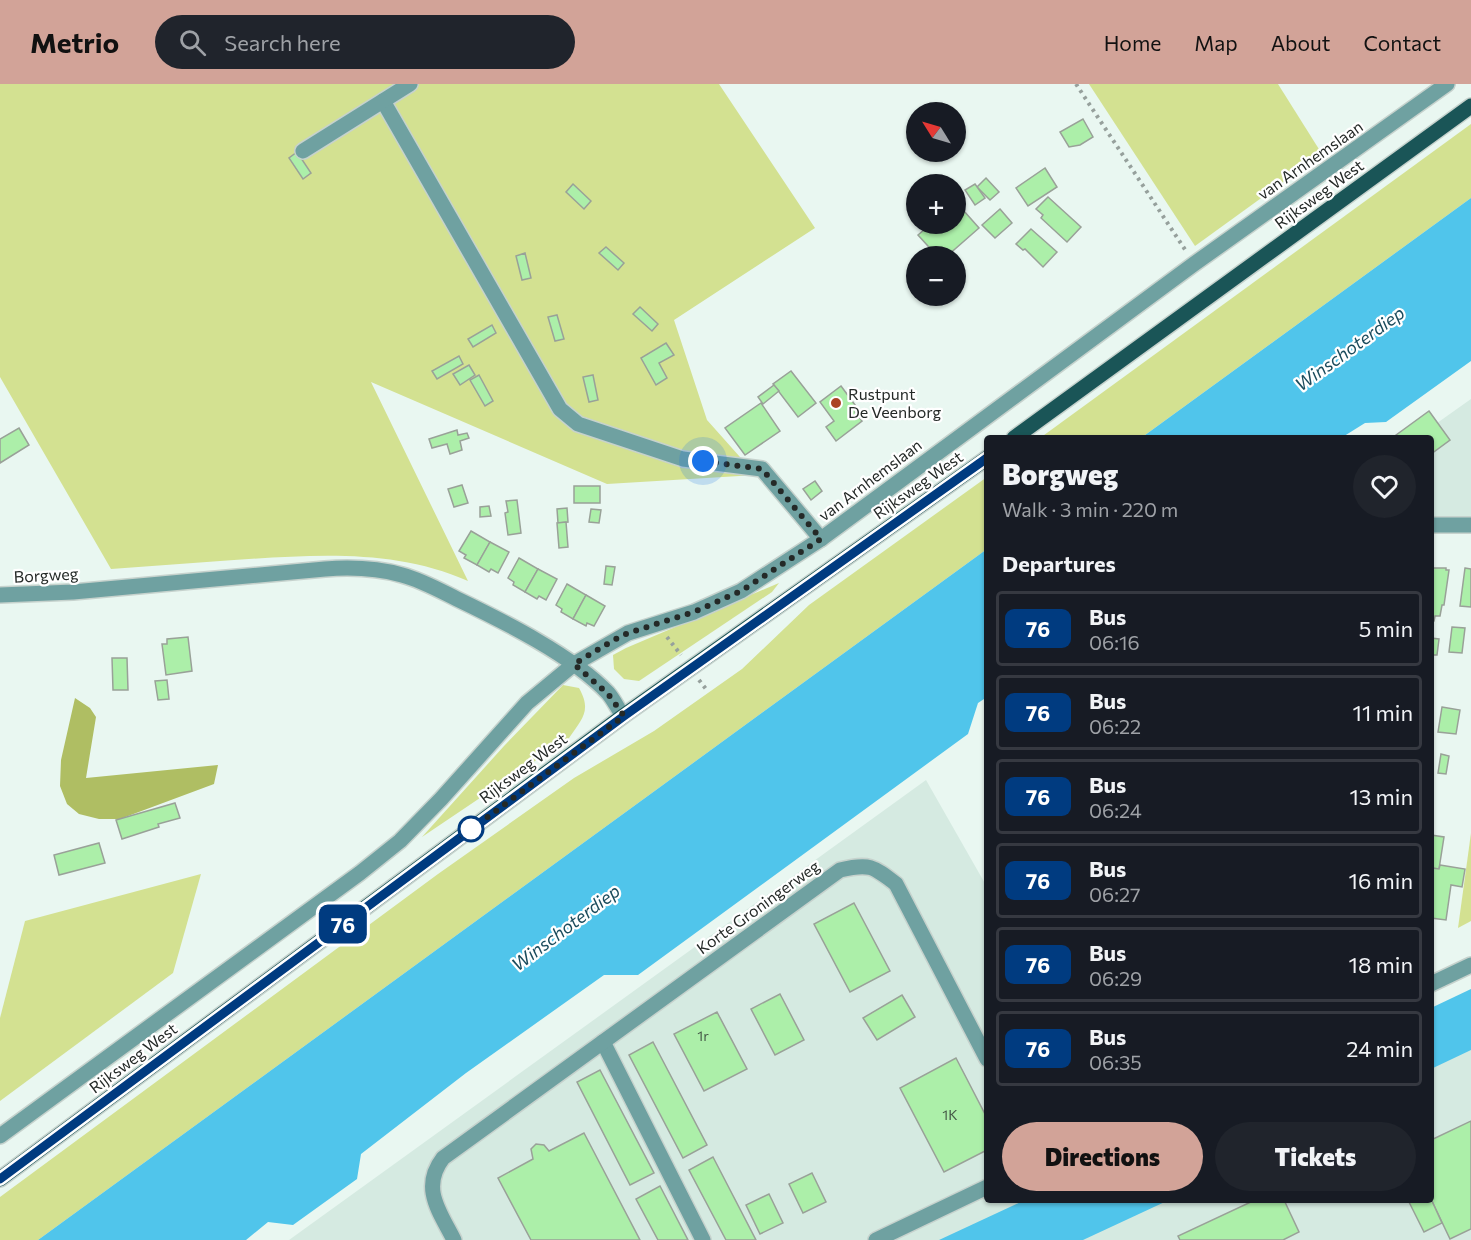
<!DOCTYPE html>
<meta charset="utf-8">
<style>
body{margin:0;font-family:Commissioner,sans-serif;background:#20242c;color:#f1f3f6;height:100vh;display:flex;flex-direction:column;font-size:22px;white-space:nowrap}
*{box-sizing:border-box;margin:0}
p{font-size:20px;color:#9ea1a6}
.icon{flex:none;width:33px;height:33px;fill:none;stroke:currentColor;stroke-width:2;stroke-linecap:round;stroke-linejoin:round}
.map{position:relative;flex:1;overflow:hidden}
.drawer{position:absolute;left:984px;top:351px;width:450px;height:768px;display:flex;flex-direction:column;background:#171b24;border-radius:6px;box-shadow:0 2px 4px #0004}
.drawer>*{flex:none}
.badge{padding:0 12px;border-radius:9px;font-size:21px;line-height:39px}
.needle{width:39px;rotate:307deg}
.fabs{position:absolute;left:906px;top:18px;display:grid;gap:12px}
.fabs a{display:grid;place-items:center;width:60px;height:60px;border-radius:50%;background:#171b24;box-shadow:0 2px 4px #0004;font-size:30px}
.you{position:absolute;width:30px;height:30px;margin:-15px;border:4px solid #fff;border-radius:50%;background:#1a73e8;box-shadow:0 0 0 9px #1a73e833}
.map>.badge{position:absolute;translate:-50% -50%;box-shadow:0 0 0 3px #fff}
h2{padding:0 18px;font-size:22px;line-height:54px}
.round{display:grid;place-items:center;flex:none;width:63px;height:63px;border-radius:32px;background:#20242c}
.headline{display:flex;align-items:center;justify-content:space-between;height:102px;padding:0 18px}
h1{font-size:28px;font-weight:800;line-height:45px}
.action{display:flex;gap:12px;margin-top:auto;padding:12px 18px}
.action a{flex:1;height:69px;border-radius:36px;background:#d2a398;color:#111;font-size:24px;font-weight:800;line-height:69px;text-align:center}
.action a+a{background:#20242c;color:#f1f3f6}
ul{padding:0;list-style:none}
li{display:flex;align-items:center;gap:18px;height:75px;margin:0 12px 9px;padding:0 6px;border:3px solid #363941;border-radius:6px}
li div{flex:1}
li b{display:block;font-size:22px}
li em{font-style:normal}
li .badge{min-width:66px;font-weight:700;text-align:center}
header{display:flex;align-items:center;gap:36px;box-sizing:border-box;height:84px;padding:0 30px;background:#d2a398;color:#111}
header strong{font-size:28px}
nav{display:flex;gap:33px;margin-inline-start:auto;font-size:21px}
.search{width:420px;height:54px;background:#20242c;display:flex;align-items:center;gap:15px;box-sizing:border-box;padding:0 21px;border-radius:33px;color:#9ea1a6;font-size:22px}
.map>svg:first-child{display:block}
.built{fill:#d5eae1}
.green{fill:#d3e191}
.forest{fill:#afbe63}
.water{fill:#50c5eb}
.building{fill:#acefa9;stroke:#99a198;stroke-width:1.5}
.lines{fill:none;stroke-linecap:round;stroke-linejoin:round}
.minor-casing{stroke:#c6d2cd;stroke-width:18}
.major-casing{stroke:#c6d2cd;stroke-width:18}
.path{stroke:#96a09c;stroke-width:4;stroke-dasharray:3 4.5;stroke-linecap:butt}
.minor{stroke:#6fa1a1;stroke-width:15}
.major{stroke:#1a5557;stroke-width:15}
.line-casing{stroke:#fff;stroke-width:14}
.line{stroke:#003b80;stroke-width:9}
.walk{stroke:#242927;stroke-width:6;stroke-dasharray:0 10.8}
.poi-dot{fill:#ab4224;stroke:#fff;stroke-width:2}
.stop-dot{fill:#fff;stroke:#003b80;stroke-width:3}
.labels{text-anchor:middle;stroke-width:4.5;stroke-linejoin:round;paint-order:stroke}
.number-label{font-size:14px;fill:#465a48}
.street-label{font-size:16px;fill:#242927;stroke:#fff}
.poi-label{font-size:16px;fill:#242927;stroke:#fff;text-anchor:start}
.water-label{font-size:18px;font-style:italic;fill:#1b4c5d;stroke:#fff}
</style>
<header>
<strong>Metrio</strong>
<div class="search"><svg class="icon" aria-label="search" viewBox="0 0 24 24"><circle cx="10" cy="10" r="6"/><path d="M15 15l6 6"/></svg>Search here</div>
<nav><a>Home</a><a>Map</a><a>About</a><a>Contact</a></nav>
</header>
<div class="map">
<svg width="1471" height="1156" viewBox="0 0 1471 1156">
<rect width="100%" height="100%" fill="#e9f7f1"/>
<g class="built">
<polygon points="1471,315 1471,438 1431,438 1431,354 1416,354"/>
<polygon points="926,696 987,803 987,1116 1431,1116 1431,970 1471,951 1471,1156 289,1156"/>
</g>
<g class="green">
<path d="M0,0H719L815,144L674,236L707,336L756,391L607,400L371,298L468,497C394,464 312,471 234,476C193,479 152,482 111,485L0,293Z"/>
<polygon points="1089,0 1278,0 1322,70 1195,162"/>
<polygon points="1471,40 1471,114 1141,354 1040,354"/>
<polygon points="987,393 987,465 38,1156 0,1156 0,1113 438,790 574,694 654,647 742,585 809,521"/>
<polygon points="779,499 772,508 639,597 624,595 614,585 613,571 626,564"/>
<path d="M563,601L579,604C592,627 582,635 569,654L422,753L504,662Z"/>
<polygon points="1471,749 1471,837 1458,844"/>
<polygon points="201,790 173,889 0,1017 0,934 25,837"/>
</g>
<polygon class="forest" points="75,614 90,624 96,633 86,694 218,681 214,700 120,735 99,735 79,730 67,720 60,702 61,676"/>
<g class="water">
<polygon points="1471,114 1471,277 1386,338 1365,339 1341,354 1141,354"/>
<polygon points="987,465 987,613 978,619 968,650 638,891 604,891 466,989 361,1070 357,1095 293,1141 268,1138 246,1156 38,1156"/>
<polygon points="1471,905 1471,966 1431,985 1431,924"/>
<polygon points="1025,1116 1169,1116 1083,1156 939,1156"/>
</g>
<g class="building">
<polygon points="1083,35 1093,53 1080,61 1069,63 1060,48"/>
<polygon points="297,68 311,89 303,95 289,74"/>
<polygon points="1045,84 1057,103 1028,122 1016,104"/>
<polygon points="986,94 999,108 990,116 977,103"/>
<polygon points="573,100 591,117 584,125 566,108"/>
<polygon points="975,100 985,114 975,121 965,106"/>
<polygon points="1048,113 1081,143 1067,158 1041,134 1043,131 1036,125"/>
<polygon points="956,118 979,144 947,172 937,172 918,151 931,140 956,140"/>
<polygon points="1000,125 1012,139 995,154 982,141"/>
<polygon points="1031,145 1057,168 1043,183 1025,165 1023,166 1016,160"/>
<polygon points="606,163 624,179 618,186 599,169"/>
<polygon points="525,169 531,194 522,196 516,172"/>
<polygon points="640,223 658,240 652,247 633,230"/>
<polygon points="557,231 564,255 555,257 548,233"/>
<polygon points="492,241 496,249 473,263 468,255"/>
<polygon points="666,259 674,271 659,279 667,294 656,301 641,274"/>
<polygon points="459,272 463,280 437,295 432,287"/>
<polygon points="469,281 475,291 460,301 453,290"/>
<polygon points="791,287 816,319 798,333 773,300"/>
<polygon points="479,291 493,317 485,322 470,296"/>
<polygon points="593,291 598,316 589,318 583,293"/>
<polygon points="774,301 779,307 763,320 758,313"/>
<polygon points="841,302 858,325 855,328 862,337 836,357 826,343 834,337 820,318"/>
<polygon points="761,319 780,347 745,371 725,344"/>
<polygon points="1429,327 1450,356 1431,370 1431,354 1392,354"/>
<polygon points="19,344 29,361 0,379 0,355"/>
<polygon points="457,346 458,351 467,349 469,354 460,357 462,366 450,370 447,360 432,364 429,355"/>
<polygon points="815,397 822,407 811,416 803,405"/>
<polygon points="462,401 468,419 454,423 448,405"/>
<rect x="574" y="402" width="26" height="17"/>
<polygon points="517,416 521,449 508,451 505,429 508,428 506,417"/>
<polygon points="489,422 491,432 480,433 480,423"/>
<polygon points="567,424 568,438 558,439 557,425"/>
<polygon points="591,425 601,426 599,439 589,438"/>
<polygon points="566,438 568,463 559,464 557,439"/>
<polygon points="471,447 490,458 477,481 464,474 466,471 459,467"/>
<polygon points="490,458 509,468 498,489 491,485 489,488 477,481"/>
<polygon points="519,474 538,485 525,508 513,501 514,498 508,494"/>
<polygon points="606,482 615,483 612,501 604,500"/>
<polygon points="1431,482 1434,484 1446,484 1446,486 1449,486 1444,521 1442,521 1440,532 1435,532 1434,537 1431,537"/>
<polygon points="1465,484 1471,485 1471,523 1460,522"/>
<polygon points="538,485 557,495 546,516 539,512 537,515 525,508"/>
<polygon points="567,500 586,511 573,535 561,528 562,525 556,521"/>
<polygon points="586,511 605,522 594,542 587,539 586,542 573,535"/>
<polygon points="1452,543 1465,544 1462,569 1449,568"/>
<polygon points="188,553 192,587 166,591 162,560 167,560 167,555"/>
<polygon points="1431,554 1439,555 1437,571 1431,571"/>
<polygon points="112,574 127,574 128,606 113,606"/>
<polygon points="167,596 169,615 158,616 155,597"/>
<polygon points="1442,623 1460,626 1456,650 1438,648"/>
<polygon points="1441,670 1449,672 1446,690 1438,689"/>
<polygon points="175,719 180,734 158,740 159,743 122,755 116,736"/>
<polygon points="1431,751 1444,753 1439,785 1431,784"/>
<polygon points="99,759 105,779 59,791 54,771"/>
<polygon points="1440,781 1465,785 1462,803 1451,801 1446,836 1431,834 1432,784 1439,785"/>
<polygon points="854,819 890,887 850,908 814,840"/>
<polygon points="780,910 804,956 775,971 751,925"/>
<polygon points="902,911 915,933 877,956 863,934"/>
<polygon points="717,928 747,985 704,1007 674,950"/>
<polygon points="653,958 707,1061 683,1074 629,971"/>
<polygon points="956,974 987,1034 987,1066 944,1088 900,1004"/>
<polygon points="600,986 654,1089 630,1101 577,998"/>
<polygon points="1471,1037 1471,1145 1450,1155 1431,1115 1431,1056"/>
<polygon points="584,1049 640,1156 531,1156 498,1094 533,1075 531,1065 536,1060 544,1061 549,1067"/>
<polygon points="713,1073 756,1156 726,1156 689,1086"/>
<polygon points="812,1089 826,1118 803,1129 789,1100"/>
<polygon points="660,1102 688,1156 658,1156 636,1115"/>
<polygon points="769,1110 783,1139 760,1150 746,1121"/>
<polygon points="1431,1115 1442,1139 1424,1148 1408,1116"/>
<polygon points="1255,1116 1284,1116 1299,1148 1283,1156 1180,1156 1178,1152"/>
</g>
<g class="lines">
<defs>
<g id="minor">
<polyline points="383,17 560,325 578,340 683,375 762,385 821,455"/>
<polyline points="303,67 410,0"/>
<polyline points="1431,441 1471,441"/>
<path d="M0,511L73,508L325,485C351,483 377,484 402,491C421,496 439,506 457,515C503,537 573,572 608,609C614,616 618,625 623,632"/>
<polyline points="1431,900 1471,881"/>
<polyline points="603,958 703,1156"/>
<polyline points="0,1052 360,789 400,757 441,715 527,619 574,580 628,549 694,528 741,507 821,455 1194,180 1447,0"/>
<path d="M454,1156C440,1128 420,1104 443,1074L840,786C869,779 873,782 896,800L987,975"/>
<polyline points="876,1156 987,1103"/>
</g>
<g id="major">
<polyline points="1014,354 1471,22"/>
<polyline points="0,1095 623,632 987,374"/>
</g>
</defs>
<use href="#minor" class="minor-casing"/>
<use href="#major" class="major-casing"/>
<g class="path">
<polyline points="1076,0 1186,167"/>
<polyline points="667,553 681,571"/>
<polyline points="699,596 706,605"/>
</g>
<use href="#minor" class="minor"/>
<use href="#major" class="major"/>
</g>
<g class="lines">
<defs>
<polyline id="line" points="0,1095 624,632 987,374"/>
</defs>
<use href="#line" class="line-casing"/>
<use href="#line" class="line"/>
<polyline class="walk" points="471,745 462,752 624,632 608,610 574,580 614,556 628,549 694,528 741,507 821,455 762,385 703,377"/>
</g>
<circle class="poi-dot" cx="836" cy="319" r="6"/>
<circle class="stop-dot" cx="471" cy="745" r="12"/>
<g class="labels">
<g class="number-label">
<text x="703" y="957">1r</text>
<text x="950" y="1036">1K</text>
</g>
<g class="street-label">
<text transform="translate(1310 76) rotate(-35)" y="6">van Arnhemslaan</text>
<text transform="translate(1319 110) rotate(-36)" y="6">Rijksweg West</text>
<text transform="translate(870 396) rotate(-37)" y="6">van Arnhemslaan</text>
<text transform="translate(918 401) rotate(-35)" y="6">Rijksweg West</text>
<text transform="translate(46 491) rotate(-3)" y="6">Borgweg</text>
<text transform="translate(523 684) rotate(-37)" y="6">Rijksweg West</text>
<text transform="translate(758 823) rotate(-36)" y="6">Korte Groningerweg</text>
<text transform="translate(133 974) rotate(-37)" y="6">Rijksweg West</text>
</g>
<g class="poi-label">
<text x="848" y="316">Rustpunt<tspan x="848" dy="18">De Veenborg</tspan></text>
</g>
<g class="water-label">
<text transform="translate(1350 265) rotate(-36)" y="6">Winschoterdiep</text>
<text transform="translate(566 844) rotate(-37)" y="6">Winschoterdiep</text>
</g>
</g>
</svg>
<div class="fabs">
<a><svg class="needle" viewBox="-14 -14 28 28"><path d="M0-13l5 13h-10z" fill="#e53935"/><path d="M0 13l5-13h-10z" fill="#9ea1a6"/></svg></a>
<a>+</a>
<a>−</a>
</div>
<div class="you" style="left:703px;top:377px"></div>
<b class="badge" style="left:343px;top:840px;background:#003b80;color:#fff">76</b>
<section class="drawer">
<div class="headline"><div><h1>Borgweg</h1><p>Walk · 3 min · 220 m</p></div><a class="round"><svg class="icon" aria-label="heart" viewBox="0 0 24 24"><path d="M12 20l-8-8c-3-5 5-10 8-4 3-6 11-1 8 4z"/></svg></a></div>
<h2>Departures</h2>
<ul>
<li><span class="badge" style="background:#003b80;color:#fff">76</span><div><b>Bus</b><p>06:16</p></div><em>5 min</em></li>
<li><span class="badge" style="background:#003b80;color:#fff">76</span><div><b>Bus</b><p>06:22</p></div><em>11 min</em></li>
<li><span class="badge" style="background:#003b80;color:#fff">76</span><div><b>Bus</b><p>06:24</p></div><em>13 min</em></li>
<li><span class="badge" style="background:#003b80;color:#fff">76</span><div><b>Bus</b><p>06:27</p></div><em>16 min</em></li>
<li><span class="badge" style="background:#003b80;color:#fff">76</span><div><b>Bus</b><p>06:29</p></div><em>18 min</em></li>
<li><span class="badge" style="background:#003b80;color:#fff">76</span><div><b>Bus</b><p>06:35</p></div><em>24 min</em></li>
</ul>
<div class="action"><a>Directions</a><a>Tickets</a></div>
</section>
</div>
